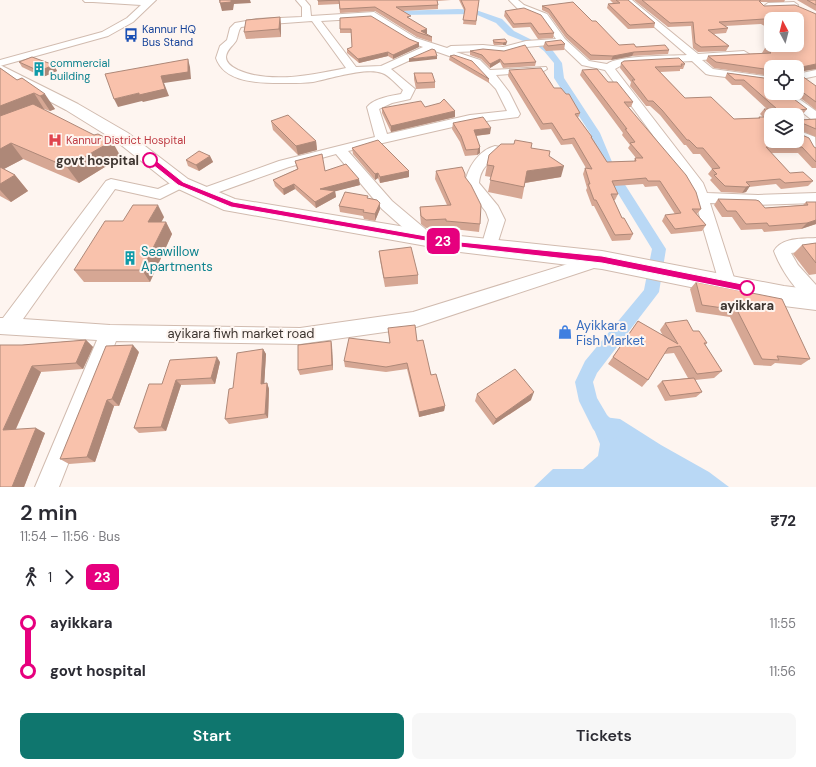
<!DOCTYPE html>
<meta charset="utf-8">
<style>
body{margin:0;font-family:"DM Sans",sans-serif;background:#f7f7f7;color:#2b2b33;height:100vh;display:flex;flex-direction:column;font-size:15px;white-space:nowrap}
*{box-sizing:border-box;margin:0}
p{font-size:13px;color:#7c7c81}
.icon{flex:none;width:22px;height:22px;fill:none;stroke:currentColor;stroke-width:2;stroke-linecap:round;stroke-linejoin:round}
.map{position:relative;height:487px;overflow:hidden}
.sheet{display:flex;flex-direction:column;background:#fff;flex:1}
.sheet>*{flex:none}
.badge{padding:0 8px;border-radius:6px;font-size:14px;line-height:26px}
.needle{width:26px;rotate:353deg}
.buttons{position:absolute;left:764px;top:12px;display:grid;gap:8px}
.buttons a{display:grid;place-items:center;width:40px;height:40px;border-radius:8px;background:#fff;box-shadow:0 2px 10px #0003;font-size:20px}
.map>.badge{position:absolute;translate:-50% -50%;box-shadow:0 0 0 2px #fff}
.legs{display:flex;align-items:center;gap:6px;height:44px;padding:0 20px;font-size:13px}
.legs p{margin-inline-start:auto}
.head{display:flex;align-items:center;justify-content:space-between;height:68px;padding:0 20px}
h1{font-size:22px;font-weight:600;line-height:30px}
.button{display:flex;gap:8px;margin-top:auto;padding:8px 20px}
.button a{flex:1;height:46px;border-radius:8px;background:#0f766e;color:#fff;font-size:16px;font-weight:600;line-height:46px;text-align:center}
.button a+a{background:#f7f7f7;color:#2b2b33}
ul{padding:0 20px;list-style:none}
li{display:flex;align-items:center;gap:14px;height:48px;font-size:15px}
li i{display:grid;place-items:center;width:6px;height:100%;margin:0 5px;background:currentColor}
li i::after{content:'';width:10px;height:10px;margin:-5px;border:3px solid;border-radius:50%;background:#fff}
li p{margin-inline-start:auto}
li:first-child i{background:linear-gradient(#0000 50%,currentColor 0)}
li:last-child i{background:linear-gradient(currentColor 50%,#0000 0)}
.map>svg:first-child{display:block}
.water{fill:#b9d8f5}
.lines{fill:none;stroke-linecap:round;stroke-linejoin:round}
.canal{fill:#b9d8f5;fill-rule:evenodd}
.street-casing{stroke:#d1bbaf;stroke-width:2}
.secondary-casing{stroke:#d1bbaf;stroke-width:2}
.street{fill:#fff;fill-rule:evenodd}
.secondary{fill:#fff;fill-rule:evenodd}
.wall{fill:#d6a794;fill-rule:evenodd}
.shaded-wall{fill:#ae8878}
.building{fill:#f9c2ac;stroke:#ae8878}
.line-1{fill:#e6007e;stroke:#fff}
.stop-1-dot{fill:#fff;stroke:#e6007e;stroke-width:2}
.labels{text-anchor:middle;stroke-width:4;stroke-linejoin:round;paint-order:stroke}
.far-transit-label{font-size:11px;fill:#164399;stroke:#fef5f0;text-anchor:start}
.far-culture-label{font-size:11px;fill:#0d838f;stroke:#fef5f0;text-anchor:start}
.far-health-label{font-size:11px;fill:#be3a42;stroke:#fef5f0;text-anchor:start}
.stop-label{font-size:13px;font-weight:bold;fill:#3f3631;stroke:#fef5f0;text-anchor:end}
.culture-label{font-size:13px;fill:#0d838f;stroke:#fef5f0;text-anchor:start}
.shop-label{font-size:13px;fill:#366cbe;stroke:#fef5f0;text-anchor:start}
.street-label{font-size:13px;fill:#3f3631;stroke:#fef5f0}
</style>
<div class="map">
<svg width="816" height="487" viewBox="0 0 816 487">
<rect width="100%" height="100%" fill="#fef5f0"/>
<polygon class="water" points="588,415 620,419 661,445 709,472 729,487 534,487 553,469 583,469 598,456 600,444"/>
<g class="lines">
<g class="canal">
<polygon points="377,0 385,0 392,9 398,11 458,9 476,10 502,19 514,31 532,40 528,43 508,35 496,23 475,14 398,15 386,13"/>
<polygon points="539,41 550,47 562,63 564,78 600,133 615,169 666,249 659,292 656,296 597,373 593,382 597,398 607,415 616,424 619,431 616,438 609,441 602,438 593,429 579,401 575,382 585,361 644,290 652,249 603,169 590,133 554,78 554,63 544,51 535,44"/>
</g>
<defs>
<g id="street">
<polygon points="89,0 156,0 133,22 108,36 0,66 0,60 102,32 127,18 141,5 93,2"/>
<path d="M296,0H305L310,6L311,16L374,12L416,38L447,48L451,46L483,45L503,47L526,41L556,39L541,18L518,9L509,0H518L524,5L547,14L565,39L589,61L607,64C618,55 670,56 687,55L623,0H632L698,54L744,51L749,54L744,57L702,60L713,69L771,77V83L710,75L706,74L692,61L622,65L615,69L703,183L707,193L758,195L816,193V203L758,205L710,203L736,284L733,289L727,291L721,289L691,187L605,70L582,65L560,44L526,47L503,53L483,51L456,52L480,60L490,70L546,67L547,69L542,72L496,75L509,92L520,114L518,117L470,123L348,151L392,201L430,233L432,237L430,241L424,243L418,241L382,209L336,154L289,167L208,196L203,198L198,196L196,193L198,190L279,161L375,137L367,107C374,98 391,96 401,94L403,90C397,85 389,75 382,73C366,67 329,79 313,82C305,83 296,83 288,83C266,83 225,85 216,58L220,46L227,40L230,28L235,23L257,19L302,17V7ZM372,18L410,42L423,47L381,66L356,67L321,21ZM312,21L346,68C313,75 270,84 238,70C232,67 226,63 226,57C227,49 232,47 236,41C238,37 238,31 241,27L257,25ZM432,50L472,64L496,89L507,111L470,115L387,134L379,109L392,103L410,99L415,89L391,69Z"/>
<polygon points="794,2 798,5 797,7 768,9 764,6 768,3"/>
<polygon points="816,70 816,76 797,80 797,74"/>
<polygon points="778,93 791,93 816,111 816,121 812,120"/>
<polygon points="797,130 815,137 816,153 811,152 806,142 797,139"/>
<path d="M495,146L500,147L502,150C492,163 481,164 479,183L498,206L505,220L495,251L489,253L483,251L481,247L489,220L486,212L465,184C467,168 479,150 495,146Z"/>
<polygon points="181,178 186,180 188,183 186,186 160,199 115,189 23,319 110,325 300,328 413,312 600,254 606,256 608,260 606,264 413,328 300,344 116,341 59,487 35,487 97,340 0,334 0,318 3,318 106,181 111,179 158,189"/>
<path d="M816,238V250L791,253L798,265L816,285V304C799,298 780,268 774,251C782,237 802,239 816,238Z"/>
</g>
<g id="secondary">
<polygon points="83,0 100,0 98,2 85,2"/>
<polygon points="0,65 78,104 128,133 188,179 235,199 460,236 602,251 784,286 816,290 816,310 784,306 602,269 460,252 224,210 174,187 116,141 66,110 0,75"/>
</g>
</defs>
<use href="#street" class="street-casing"/>
<use href="#secondary" class="secondary-casing"/>
<use href="#street" class="street"/>
<use href="#secondary" class="secondary"/>
</g>
<g class="wall">
<polygon points="318,0 451,0 437,1 438,5 438,9 402,11 411,20 427,34 426,34 432,37 432,42 417,37 375,11 340,13 339,4 318,5"/>
<polygon points="459,0 479,0 476,25 463,24 465,12"/>
<polygon points="610,0 628,0 655,23 654,28 628,29 607,8 608,4 613,3"/>
<polygon points="634,0 785,0 784,2 761,2 760,3 764,6 816,14 816,69 797,72 800,76 816,86 816,110 794,93 797,93 797,67 771,67 771,76 714,68 706,61 708,56 762,53 765,48 793,47 791,45 797,45 797,19 771,19 771,30 761,24 725,26 728,28 726,33 714,34 729,46 726,51 698,52 693,48 691,26 668,27"/>
<polygon points="797,0 816,0 816,11"/>
<polygon points="542,6 592,21 619,45 669,50 668,54 632,56 611,60 590,60 566,38 548,13 542,10"/>
<polygon points="505,11 554,33 553,38 538,39 530,27 513,28 504,16"/>
<polygon points="280,17 281,25 281,37 246,39 244,32"/>
<polygon points="340,18 409,39 419,43 419,47 393,59 388,56 359,63 347,53 347,49 352,47 352,33 340,33"/>
<polygon points="505,39 506,45 494,45 493,43 493,40"/>
<polygon points="545,42 565,44 564,50 546,51 543,47"/>
<polygon points="470,51 536,62 535,66 503,68 500,62 490,68 481,59 470,55"/>
<polygon points="450,56 489,79 489,83 449,60"/>
<polygon points="19,62 54,65 57,71 43,77 22,67"/>
<path d="M621,63L685,64L683,69H680V71L660,72L685,98L734,119L758,118L759,117H763L760,114L764,109H767L741,85H732L725,78L727,73L771,79V93L807,109L803,114L800,115V120L816,119V137L800,130V134L814,147L816,148V168H812L798,153H771L790,173L813,181L808,186L781,189L776,184L749,187L746,192L742,193L721,192L710,180L712,178L708,174L712,169L700,154H693L686,145H684L660,115L650,106H646L630,86L631,82L620,68ZM771,115L797,141H771Z"/>
<polygon points="0,68 17,80 22,78 55,109 50,111 44,109 43,109 121,157 79,183 23,159 4,169 15,175 28,191 11,202 0,196"/>
<polygon points="509,70 554,88 566,94 580,113 578,118 592,137 592,138 607,162 634,161 635,158 636,158 628,148 630,145 622,135 623,133 580,75 582,70 608,82 633,102 631,107 628,107 701,209 697,214 706,225 702,231 671,234 662,221 665,215 675,214 657,186 645,187 643,184 614,186 618,194 615,200 614,200 622,218 633,234 630,240 612,241 594,206 592,206 586,190 587,188 583,174 585,168 586,168 572,144 561,145 551,129 541,130 508,76"/>
<polygon points="414,73 435,82 435,88 416,89 414,79"/>
<polygon points="425,107 455,111 455,117 391,132 382,113 382,108"/>
<polygon points="271,121 316,141 317,150 298,155 273,130"/>
<polygon points="453,123 490,134 476,136 480,147 480,153 477,155 465,156 460,142 452,129"/>
<polygon points="352,148 409,171 409,177 380,183 378,178 375,180 353,154"/>
<polygon points="531,148 549,156 561,177 525,183 522,199 488,192 491,177 485,176 487,165"/>
<polygon points="210,156 213,162 199,171 188,166 186,160"/>
<polygon points="295,161 325,171 360,185 335,191 336,197 316,208 295,189 284,195 275,186 273,180 297,169"/>
<polygon points="436,171 465,177 480,224 479,232 445,228 445,227 426,228 421,224 420,214 420,207 447,205 435,179"/>
<polygon points="368,198 380,209 375,221 364,219 363,216 340,212 339,206"/>
<polygon points="718,199 765,208 803,205 806,202 816,202 816,224 801,229 764,232 762,229 741,230 732,217 722,217 714,205"/>
<polygon points="164,217 161,222 166,222 172,234 150,282 84,282 74,270 123,221"/>
<polygon points="816,243 816,274 809,275 793,254 802,245"/>
<polygon points="379,251 418,275 418,284 385,287 380,260"/>
<polygon points="696,282 810,359 801,365 775,363 771,366 754,365 730,317 696,312 690,289"/>
<polygon points="638,321 663,336 660,330 665,323 693,331 707,343 705,345 722,371 714,378 695,380 702,392 696,397 665,401 657,386 662,381 688,378 674,353 664,354 648,380 642,387 608,364"/>
<polygon points="86,340 93,347 83,369 41,372 16,429 45,433 24,487 0,487 22,345"/>
<polygon points="331,341 332,346 333,370 300,375 298,370"/>
<polygon points="417,341 445,406 444,411 419,417 407,369 386,372 345,367 344,361 390,343"/>
<polygon points="263,349 266,354 264,384 267,383 269,389 268,418 229,424 225,419 233,388"/>
<polygon points="139,352 119,406 114,406 95,462 69,464 60,459"/>
<polygon points="220,362 215,384 181,385 166,431 139,433 134,428 162,384"/>
<polygon points="477,394 531,400 493,425 475,401"/>
</g>
<g class="shaded-wall">
<polygon points="219,0 250,0 251,3 234,4 233,10 222,11"/>
<polygon points="280,17 281,25 281,37 279,29"/>
<polygon points="427,29 427,34 424,35 421,31"/>
<polygon points="507,42 506,45 503,45 503,43"/>
<polygon points="419,43 419,47 393,59 393,55"/>
<polygon points="388,52 388,56 359,63 358,59"/>
<polygon points="634,52 632,56 611,60 613,56"/>
<polygon points="437,56 437,59 409,62 409,59"/>
<polygon points="188,59 190,67 191,79 164,83 169,96 143,102 142,101 118,107 114,99 139,93 161,76"/>
<polygon points="500,59 500,62 490,68 490,64"/>
<polygon points="816,64 816,69 797,72 797,68"/>
<polygon points="54,65 57,71 43,77 39,71"/>
<polygon points="34,93 44,109 0,126 0,106"/>
<polygon points="45,94 55,109 50,111 40,96"/>
<polygon points="455,111 455,117 391,132 391,126"/>
<polygon points="491,128 490,134 473,136 474,130"/>
<polygon points="112,141 121,157 79,183 67,167"/>
<polygon points="316,141 317,150 298,155 296,146"/>
<polygon points="11,143 23,159 0,171 0,149"/>
<polygon points="480,147 480,153 477,155 478,149"/>
<polygon points="210,156 213,162 199,171 196,165"/>
<polygon points="564,166 561,177 524,183 527,171"/>
<polygon points="409,171 409,177 380,183 380,177"/>
<polygon points="378,173 378,178 375,180 375,174"/>
<polygon points="15,175 28,191 11,202 0,190 0,184"/>
<polygon points="359,179 360,185 321,195 320,189"/>
<polygon points="294,184 295,189 284,195 283,189"/>
<polygon points="750,186 746,192 742,193 746,187"/>
<polygon points="335,191 336,197 316,208 315,202"/>
<polygon points="380,203 380,209 375,221 375,214"/>
<polygon points="158,205 164,217 155,234 148,222"/>
<polygon points="816,220 816,224 801,229 807,223"/>
<polygon points="166,222 172,234 150,282 142,270"/>
<polygon points="86,340 93,347 83,369 76,363"/>
<polygon points="331,341 332,346 333,370 332,365"/>
<polygon points="133,345 139,352 119,406 112,399"/>
<polygon points="263,349 266,354 264,389 261,384"/>
<polygon points="217,357 220,362 215,384 211,378"/>
<polygon points="32,366 41,372 13,435 3,430"/>
<polygon points="176,380 181,385 166,431 161,427"/>
<polygon points="267,383 269,389 268,418 265,414"/>
<polygon points="534,392 531,400 493,425 496,419"/>
<polygon points="107,400 114,406 95,462 87,457"/>
<polygon points="445,406 444,411 419,417 419,412"/>
<polygon points="36,428 45,433 24,487 12,487"/>
</g>
<g class="building">
<polygon points="220,0 231,0 231,2 220,3"/>
<polygon points="318,0 437,0 438,5 396,7 411,16 407,17 427,29 421,31 432,37 417,32 375,7 340,9 339,0 318,1"/>
<polygon points="461,0 479,0 476,21 463,20 465,9"/>
<polygon points="616,0 628,0 655,23 630,25 608,4 620,3"/>
<polygon points="642,0 761,0 759,1 764,6 795,5 816,14 816,64 797,68 797,67 771,67 771,70 716,62 708,56 771,53 765,48 802,46 797,42 797,19 771,19 771,24 764,19 719,22 728,28 708,30 729,46 701,47 695,43 693,22 670,23"/>
<polygon points="807,0 816,0 816,5"/>
<polygon points="573,2 592,21 596,21 619,45 634,44 636,47 665,45 669,50 634,52 613,56 591,55 567,34 549,9 542,6"/>
<polygon points="524,8 541,15 554,33 539,34 531,23 514,24 505,11"/>
<polygon points="371,16 409,39 419,43 393,55 388,52 358,59 347,49 352,47 351,29 340,29 340,18"/>
<polygon points="280,17 279,29 244,32 246,20"/>
<polygon points="505,39 507,42 503,43 494,42 493,40"/>
<polygon points="561,40 565,44 548,46 545,42"/>
<polygon points="525,45 536,62 504,64 500,59 490,64 482,55 470,51 483,49 504,51"/>
<polygon points="432,49 435,50 437,56 409,59"/>
<polygon points="454,55 472,61 489,79 450,56"/>
<polygon points="32,57 54,65 39,71 19,62"/>
<polygon points="679,58 685,64 681,64 682,66 655,67 685,98 711,97 734,119 760,118 759,117 771,117 771,141 797,141 797,115 771,115 771,116 764,109 777,109 744,80 735,80 727,73 771,79 771,93 786,93 807,109 800,110 800,120 816,119 816,129 802,123 800,125 800,134 809,138 814,147 816,148 816,162 802,147 766,147 790,173 803,172 813,181 785,183 780,179 746,182 750,186 746,187 725,186 714,175 717,174 712,169 720,168 703,148 697,148 689,140 687,140 662,110 653,101 648,101 632,80 635,80 621,63 624,61"/>
<polygon points="188,59 188,72 161,76 165,89 139,95 139,93 114,99 105,74"/>
<polygon points="0,68 17,80 22,78 45,94 40,96 34,93 0,106"/>
<polygon points="541,68 554,88 561,88 566,94 569,94 580,113 575,114 592,137 591,137 607,162 636,161 635,158 643,158 630,143 635,142 625,129 627,129 582,70 597,69 608,82 617,82 633,102 624,102 686,175 696,192 701,209 692,209 706,225 675,229 665,215 681,213 660,181 648,181 646,178 612,181 618,194 611,194 622,218 624,218 633,234 615,235 596,200 594,200 588,184 590,184 585,168 592,169 574,138 563,140 552,123 543,124 509,70"/>
<polygon points="797,72 799,73 800,76 802,76 816,86 816,102 797,88"/>
<polygon points="414,73 432,73 435,82 417,83"/>
<polygon points="444,99 455,111 391,126 382,108 421,101 425,107 440,103"/>
<polygon points="33,104 94,135 98,134 112,141 67,167 11,143 0,149 0,116"/>
<polygon points="288,115 316,141 296,146 271,121"/>
<polygon points="483,117 491,128 474,130 480,147 478,149 466,150 461,136 453,123"/>
<polygon points="378,140 409,171 380,177 378,173 375,174 352,148"/>
<polygon points="515,140 532,143 531,148 550,151 549,156 564,166 527,171 524,187 490,180 494,166 487,165 489,155 501,144 514,144"/>
<polygon points="199,151 210,156 196,165 186,160"/>
<polygon points="322,154 325,171 346,164 359,179 320,189 335,191 315,202 294,184 283,189 273,180 298,169 295,161"/>
<polygon points="0,167 15,175 0,184"/>
<polygon points="462,167 465,174 465,177 471,185 481,205 480,224 446,221 446,219 426,220 421,216 420,207 451,205 436,171"/>
<polygon points="345,192 368,196 367,198 377,200 380,203 375,214 363,212 364,210 339,206"/>
<polygon points="718,199 756,200 759,201 765,208 808,205 806,202 816,202 816,220 807,223 769,226 767,223 746,224 736,211 727,211"/>
<polygon points="133,205 158,205 148,222 166,222 142,270 74,270 105,221 123,221"/>
<polygon points="816,243 816,263 802,245"/>
<polygon points="411,247 418,275 384,278 379,251"/>
<polygon points="696,282 782,299 810,359 777,356 779,360 762,359 737,310 702,305"/>
<polygon points="687,320 693,331 699,331 707,343 704,343 722,371 697,374 680,346 668,348 648,380 613,357 638,321 678,344 665,323"/>
<polygon points="415,325 417,341 423,340 431,375 436,374 445,406 419,412 407,363 386,367 344,361 349,338 390,343 388,328"/>
<polygon points="86,340 76,363 32,366 3,430 36,428 12,487 0,487 0,345 22,345"/>
<polygon points="331,341 332,365 298,370 298,345"/>
<polygon points="133,345 112,399 107,400 87,457 60,459 106,346"/>
<polygon points="263,349 261,384 267,383 265,414 225,419 229,389 233,388 237,353"/>
<polygon points="217,357 211,378 176,380 161,427 134,428 149,384 162,384 170,360"/>
<polygon points="515,369 534,392 496,419 477,394"/>
<polygon points="694,378 702,392 670,396 662,381"/>
</g>
<polygon class="line-1" points="148,158 153,158 183,182 233,202 460,242 602,256 747,285 751,288 747,292 602,263 460,247 231,207 178,185 148,161"/>
<defs>
<symbol id="bus-bare" viewBox="-9 -9 18 18"><path d="M-5-6H5V4H4V6H2V4H-2V6H-4V4H-5ZM-3.5-4V0h7V-4ZM-3.5 1.2v1.5H-2V1.2ZM2 1.2v1.5H3.5V1.2Z" fill="#1a4fb4" stroke="#fef5f0" stroke-width="2.5" paint-order="stroke"/></symbol>
<symbol id="building-bare" viewBox="-9 -9 18 18"><path d="M-4-6H4V6H1V3H-1V6H-4ZM-2.5-4.3h1.7v1.8h-1.7ZM.8-4.3h1.7v1.8H.8ZM-2.5-1h1.7V.8h-1.7ZM.8-1h1.7V.8H.8Z" fill="#0f9aa8" stroke="#fef5f0" stroke-width="2.5" paint-order="stroke"/></symbol>
<symbol id="hospital-bare" viewBox="-9 -9 18 18"><path d="M-5-5h3v3.5h4V-5h3V5h-3V1.5h-4V5h-3Z" fill="#e0444e" stroke="#fef5f0" stroke-width="2.5" paint-order="stroke"/></symbol>
<symbol id="shop-bare" viewBox="-9 -9 18 18"><path d="M-5-2.5h2.3a2.7 3.5 0 0 1 5.4 0H5L5.5 6h-11ZM-1.5-2.5h3a1.5 2.3 0 0 0-3 0Z" fill="#3f7fe0" stroke="#fef5f0" stroke-width="2.5" paint-order="stroke"/></symbol>
</defs>
<g fill-rule="evenodd">
<use href="#bus-bare" x="121" y="25" width="20" height="20"/>
<use href="#building-bare" x="29" y="59" width="20" height="20"/>
<use href="#hospital-bare" x="45" y="130" width="20" height="20"/>
<use href="#building-bare" x="120" y="248" width="20" height="20"/>
<use href="#shop-bare" x="555" y="322" width="20" height="20"/>
</g>
<g class="stop-1-dot">
<circle cx="150" cy="160" r="7"/>
<circle cx="747" cy="288" r="7"/>
</g>
<g class="labels">
<g class="far-transit-label">
<text x="142" y="33">Kannur HQ<tspan x="142" dy="13">Bus Stand</tspan></text>
</g>
<g class="far-culture-label">
<text x="50" y="67">commercial<tspan x="50" dy="13">building</tspan></text>
</g>
<g class="far-health-label">
<text x="66" y="144">Kannur District Hospital</text>
</g>
<g class="stop-label">
<text x="139" y="165">govt hospital</text>
<text x="747" y="310" text-anchor="middle">ayikkara</text>
</g>
<g class="culture-label">
<text x="141" y="256">Seawillow<tspan x="141" dy="15">Apartments</tspan></text>
</g>
<g class="shop-label">
<text x="576" y="330">Ayikkara<tspan x="576" dy="15">Fish Market</tspan></text>
</g>
<g class="street-label">
<text x="241" y="338">ayikara fiwh market road</text>
</g>
</g>
</svg>
<div class="buttons">
<a><svg class="needle" viewBox="-14 -14 28 28"><path d="M0-13l5 13h-10z" fill="#e53935"/><path d="M0 13l5-13h-10z" fill="#7c7c81"/></svg></a>
<a><svg class="icon" aria-label="locate" viewBox="0 0 24 24"><circle cx="12" cy="12" r="6"/><path d="M12 2v4M12 18v4M2 12h4M18 12h4"/></svg></a>
<a><svg class="icon" aria-label="layers" viewBox="0 0 24 24"><path d="M12 4l9 5-9 5-9-5zM3 14l9 5 9-5"/></svg></a>
</div>
<b class="badge" style="left:443px;top:241px;background:#e6007e;color:#fff">23</b>
</div>
<section class="sheet">
<div class="head"><div><h1>2 min</h1><p>11:54 – 11:56 · Bus</p></div><b>₹72</b></div>
<div class="legs"><svg class="icon" aria-label="walk" viewBox="0 0 24 24"><circle cx="13" cy="4" r="2"/><path d="M13 8l-2 6 4 7M11 14l-3 7M7 12l3-4h3l4 4"/></svg>1<svg class="icon" aria-label="forward" viewBox="0 0 24 24"><path d="M9 5l7 7-7 7"/></svg><b class="badge" style="background:#e6007e;color:#fff">23</b></div>
<ul>
<li><i style="color:#e6007e"></i><b>ayikkara</b><p>11:55</p></li>
<li><i style="color:#e6007e"></i><b>govt hospital</b><p>11:56</p></li>
</ul>
<div class="button"><a>Start</a><a>Tickets</a></div>
</section>
